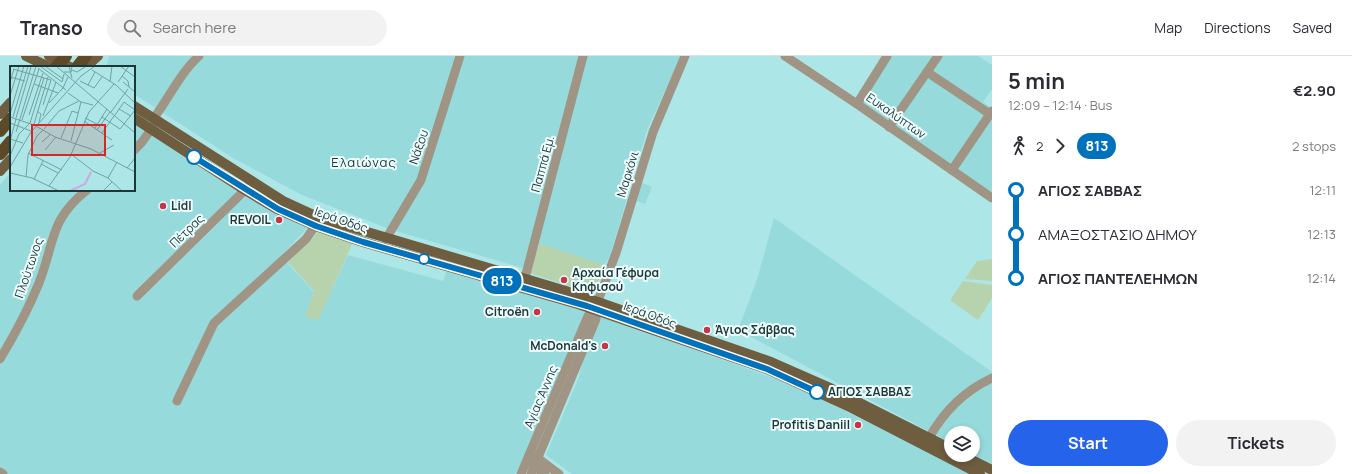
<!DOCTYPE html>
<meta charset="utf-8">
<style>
body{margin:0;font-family:Manrope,sans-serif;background:#f2f2f3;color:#2b2b33;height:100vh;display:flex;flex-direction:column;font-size:15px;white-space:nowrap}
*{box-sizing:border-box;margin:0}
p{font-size:13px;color:#7c7c81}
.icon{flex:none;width:22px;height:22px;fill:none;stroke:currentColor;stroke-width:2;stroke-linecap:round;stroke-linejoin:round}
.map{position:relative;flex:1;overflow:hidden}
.side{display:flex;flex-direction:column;background:#fff;width:360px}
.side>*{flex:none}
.badge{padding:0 8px;border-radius:13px;font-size:14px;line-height:26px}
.tools{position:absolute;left:944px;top:370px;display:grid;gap:8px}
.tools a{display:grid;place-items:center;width:36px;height:36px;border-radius:50%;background:#fff;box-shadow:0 2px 6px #0003;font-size:20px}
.map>.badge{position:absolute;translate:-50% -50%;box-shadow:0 0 0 2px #fff}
.legs{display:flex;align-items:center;gap:6px;height:44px;padding:0 16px;font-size:13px}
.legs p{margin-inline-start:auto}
.headline{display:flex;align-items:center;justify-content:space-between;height:68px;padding:0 16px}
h1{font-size:22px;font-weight:700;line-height:30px}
.action{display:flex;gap:8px;margin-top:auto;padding:8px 16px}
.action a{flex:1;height:46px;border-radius:24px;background:#2563eb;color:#fff;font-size:16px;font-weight:700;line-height:46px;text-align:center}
.action a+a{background:#f2f2f3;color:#2b2b33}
ul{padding:0 16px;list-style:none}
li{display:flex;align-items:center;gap:14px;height:44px;font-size:15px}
li i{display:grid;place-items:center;width:6px;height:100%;margin:0 5px;background:currentColor}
li i::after{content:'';width:10px;height:10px;margin:-5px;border:3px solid;border-radius:50%;background:#fff}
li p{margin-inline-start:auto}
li:first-child i{background:linear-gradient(#0000 50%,currentColor 0)}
li:last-child i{background:linear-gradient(currentColor 50%,#0000 0)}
header{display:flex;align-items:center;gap:24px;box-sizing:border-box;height:56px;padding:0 20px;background:#fff;border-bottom:1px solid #e1e1e2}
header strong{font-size:19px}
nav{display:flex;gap:22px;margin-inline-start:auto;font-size:14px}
.search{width:280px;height:36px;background:#f2f2f3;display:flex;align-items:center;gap:10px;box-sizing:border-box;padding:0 14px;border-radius:22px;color:#7c7c81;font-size:15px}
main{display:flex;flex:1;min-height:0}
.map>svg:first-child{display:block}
.built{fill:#97dadc}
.green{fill:#b7d3ae}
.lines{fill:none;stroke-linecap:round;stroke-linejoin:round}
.minor{stroke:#a09585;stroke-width:9}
.major{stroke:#6f5d40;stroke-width:10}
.highway{stroke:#5e4926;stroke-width:12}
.line-1-casing{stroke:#fff;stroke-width:9}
.line-1{stroke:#0072bc;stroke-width:6}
.stop-1-dot{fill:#fff;stroke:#0072bc;stroke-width:2}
.poi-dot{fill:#c53547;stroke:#eefeff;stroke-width:1.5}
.labels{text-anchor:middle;stroke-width:4;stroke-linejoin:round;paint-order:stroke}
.street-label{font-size:12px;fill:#1f3637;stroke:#eefeff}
.poi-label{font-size:12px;font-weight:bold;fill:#1f3637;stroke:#eefeff;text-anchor:end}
.stop-label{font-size:12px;font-weight:bold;fill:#1f3637;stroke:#eefeff;text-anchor:start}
.neighbourhood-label{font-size:13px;letter-spacing:1px;fill:#1f3637;stroke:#eefeff}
.inset-river{fill:none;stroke:#d3a7df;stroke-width:2}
.inset-road{fill:none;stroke:#74a0a1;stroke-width:1}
.view{fill:#d62828;fill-opacity:0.15;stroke:#d62828;stroke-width:2}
.inset-edge{fill:none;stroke:#1f3637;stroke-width:2}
</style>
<header>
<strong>Transo</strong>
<div class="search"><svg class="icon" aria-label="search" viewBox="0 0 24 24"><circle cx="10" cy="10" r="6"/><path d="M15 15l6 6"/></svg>Search here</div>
<nav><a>Map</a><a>Directions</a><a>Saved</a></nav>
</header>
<main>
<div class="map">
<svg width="992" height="418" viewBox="0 0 992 418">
<rect width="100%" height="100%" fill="#ace6e7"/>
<g class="built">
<polygon points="109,0 681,0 647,74 610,200 604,209 531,185 523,212 389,173 302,139 233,102 134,38 134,11 106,11"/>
<polygon points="892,0 978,0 992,9 992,33 983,46 992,52 992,139 861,47"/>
<polygon points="134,65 308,171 281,200 314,236 305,259 318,264 348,199 443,225 447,214 586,255 534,384 515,418 0,418 0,129 11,116 11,134 134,134"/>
<polygon points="640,126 652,131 645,148 635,144"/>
<polygon points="774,162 992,316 992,408 973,398 973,377 951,377 951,387 738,274 757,224"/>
<polygon points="600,259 776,323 815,340 972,418 572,418 546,399 579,321 583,303"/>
</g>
<g class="green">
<polygon points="318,175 353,186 318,265 305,260 314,235 287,205 309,186"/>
<polygon points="539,187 604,209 594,238 530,217"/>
<polygon points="992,203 992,225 965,223 977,205"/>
<polygon points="963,225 992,229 992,242 978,264 950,244"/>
</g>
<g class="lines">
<g class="minor">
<polyline points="785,0 857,48 992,142"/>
<polyline points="927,16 990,58"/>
<polyline points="857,48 887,0"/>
<path d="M154,62C169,42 180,17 199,0"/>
<polyline points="889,71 938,0"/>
<polyline points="134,94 142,86 152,72"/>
<polyline points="952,114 992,55"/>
<polyline points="386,183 421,124 460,0"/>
<polyline points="525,222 583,0"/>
<polyline points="137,240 249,130"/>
<path d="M0,303C15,278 28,254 39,227C55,186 49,164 87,134"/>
<polyline points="177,345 214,267 306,183 319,164"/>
<path d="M929,382C944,355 964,335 992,322"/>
<polyline points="535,400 559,418"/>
<polyline points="531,408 545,418"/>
<polyline points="0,416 3,418"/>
<polyline points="521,418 588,260 595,253 616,197 653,76 685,0"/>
<polyline points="531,418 596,263 595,253"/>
</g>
<g class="major">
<polyline points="26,0 49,11"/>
<polyline points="49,0 70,11"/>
<polyline points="77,11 90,7 98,0"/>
<polyline points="134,50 283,145 320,162 566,235 771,306 828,331 951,393"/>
<polyline points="0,58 11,46"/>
<polyline points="134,62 245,134 277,153 316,170 363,186 578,248 767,313 852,352 980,418"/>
<polyline points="0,115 11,103"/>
<polyline points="962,399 992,414"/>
</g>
<g class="highway">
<polyline points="56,11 66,0"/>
<polyline points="77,11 86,0"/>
<polyline points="0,75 11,62"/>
<polyline points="0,98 11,85"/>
</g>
</g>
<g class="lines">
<defs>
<polyline id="line-1" points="194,101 278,153 316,170 363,186 587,250 767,313 817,336"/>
</defs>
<use href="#line-1" class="line-1-casing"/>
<use href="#line-1" class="line-1"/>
</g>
<g class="stop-1-dot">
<circle cx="194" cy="101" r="7"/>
<circle cx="424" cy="203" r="5"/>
<circle cx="817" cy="336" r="7"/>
</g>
<g class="poi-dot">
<circle cx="163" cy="150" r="4"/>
<circle cx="279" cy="164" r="4"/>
<circle cx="564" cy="224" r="4"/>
<circle cx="537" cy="256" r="4"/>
<circle cx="707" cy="274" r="4"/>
<circle cx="605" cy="290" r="4"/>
<circle cx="858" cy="369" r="4"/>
</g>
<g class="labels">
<g class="street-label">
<text transform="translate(896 60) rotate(35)" y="4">Ευκαλύπτων</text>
<text transform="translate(419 91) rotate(-71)" y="4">Νάξου</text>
<text transform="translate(543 108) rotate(-75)" y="4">Παππά Εμ.</text>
<text transform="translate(628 118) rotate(-73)" y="4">Μαρκόνι</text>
<text transform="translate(341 164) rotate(19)" y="4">Ιερά Οδός</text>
<text transform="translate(187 175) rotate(-44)" y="4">Πέτρας</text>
<text transform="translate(29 212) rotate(-71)" y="4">Πλούτωνος</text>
<text transform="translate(650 259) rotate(20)" y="4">Ιερά Οδός</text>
<text transform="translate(541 341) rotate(-67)" y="4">Αγίας Άννης</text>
</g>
<g class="poi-label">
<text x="171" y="154" text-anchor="start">Lidl</text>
<text x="271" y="168">REVOIL</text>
<text x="572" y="221" text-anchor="start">Αρχαία Γέφυρα<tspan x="572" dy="14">Κηφισού</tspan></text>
<text x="529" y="260">Citroën</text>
<text x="715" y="278" text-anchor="start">Άγιος Σάββας</text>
<text x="597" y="294">McDonald's</text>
<text x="850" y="373">Profitis Daniil</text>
</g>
<g class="stop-label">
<text x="828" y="340">ΑΓΙΟΣ ΣΑΒΒΑΣ</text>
</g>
<g class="neighbourhood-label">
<text x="364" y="111">Ελαιώνας</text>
</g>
</g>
<g transform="translate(10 10)">
<rect width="125" height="125" fill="#ace6e7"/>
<path class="inset-river" d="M60,125L75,118L81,106"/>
<path class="inset-road" d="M30,0L52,16L54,8M35,0L53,13M46,0L125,67M59,0L62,12M110,0L125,11M28,2L56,24M3,3L41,14L33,39M62,4L67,6L75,1M82,4L106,19L125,37M54,6H61L62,0M112,10L118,15L119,21M0,11L15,15M70,15L84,22L92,11M0,16L4,3M100,16L102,0M108,16L119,0M113,16L125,26M24,18L48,27M78,19L85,6M58,27L71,36L83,39M0,30L9,0M39,37L53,22L58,11M109,43L121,50M27,45L31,48L29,56M101,46L118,23M0,48L14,0M19,49L33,7M105,49L114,36L125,44M33,50L46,16M0,51L24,59L45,71L81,83L125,106M3,51L18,0M92,51L110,63L125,44M6,52L21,1M75,52L87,58M12,54L29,3M74,55L102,74M0,57L21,65M20,57L34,12M24,58L38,11M85,62L97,43M34,63L49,45L69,35M87,64L100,46M6,66L26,0M92,67L104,50M51,72L62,45L68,47M0,73L13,77M0,75L6,53M61,75L71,36M32,76L41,68M35,84L46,71M18,87L52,104M90,87L104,79M61,88L83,105L98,112L112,125M0,90L9,68L20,57M31,98L48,107M0,101L21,66L71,10L85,0M117,102L125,92M0,107L22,112L49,125M16,111L18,89L27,70L33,64M98,112L107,96M24,113L33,95M39,120L60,91L79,46L104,18M93,125L102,116"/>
<path class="view" d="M22,59H95V89H22Z"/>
<rect width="125" height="125" class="inset-edge"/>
</g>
</svg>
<div class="tools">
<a><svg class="icon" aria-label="layers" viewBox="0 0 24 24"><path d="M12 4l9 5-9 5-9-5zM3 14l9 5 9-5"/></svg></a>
</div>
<b class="badge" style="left:502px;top:225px;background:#0072bc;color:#fff">813</b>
</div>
<section class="side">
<div class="headline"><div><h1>5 min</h1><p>12:09 – 12:14 · Bus</p></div><b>€2.90</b></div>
<div class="legs"><svg class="icon" aria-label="walk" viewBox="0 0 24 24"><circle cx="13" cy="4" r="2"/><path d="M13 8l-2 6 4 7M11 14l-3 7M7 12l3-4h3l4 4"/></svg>2<svg class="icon" aria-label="forward" viewBox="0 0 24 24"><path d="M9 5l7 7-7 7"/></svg><b class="badge" style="background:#0072bc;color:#fff">813</b><p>2 stops</p></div>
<ul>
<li><i style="color:#0072bc"></i><b>ΑΓΙΟΣ ΣΑΒΒΑΣ</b><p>12:11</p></li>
<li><i style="color:#0072bc"></i><span>ΑΜΑΞΟΣΤΑΣΙΟ ΔΗΜΟΥ</span><p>12:13</p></li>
<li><i style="color:#0072bc"></i><b>ΑΓΙΟΣ ΠΑΝΤΕΛΕΗΜΩΝ</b><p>12:14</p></li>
</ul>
<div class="action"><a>Start</a><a>Tickets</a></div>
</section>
</main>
